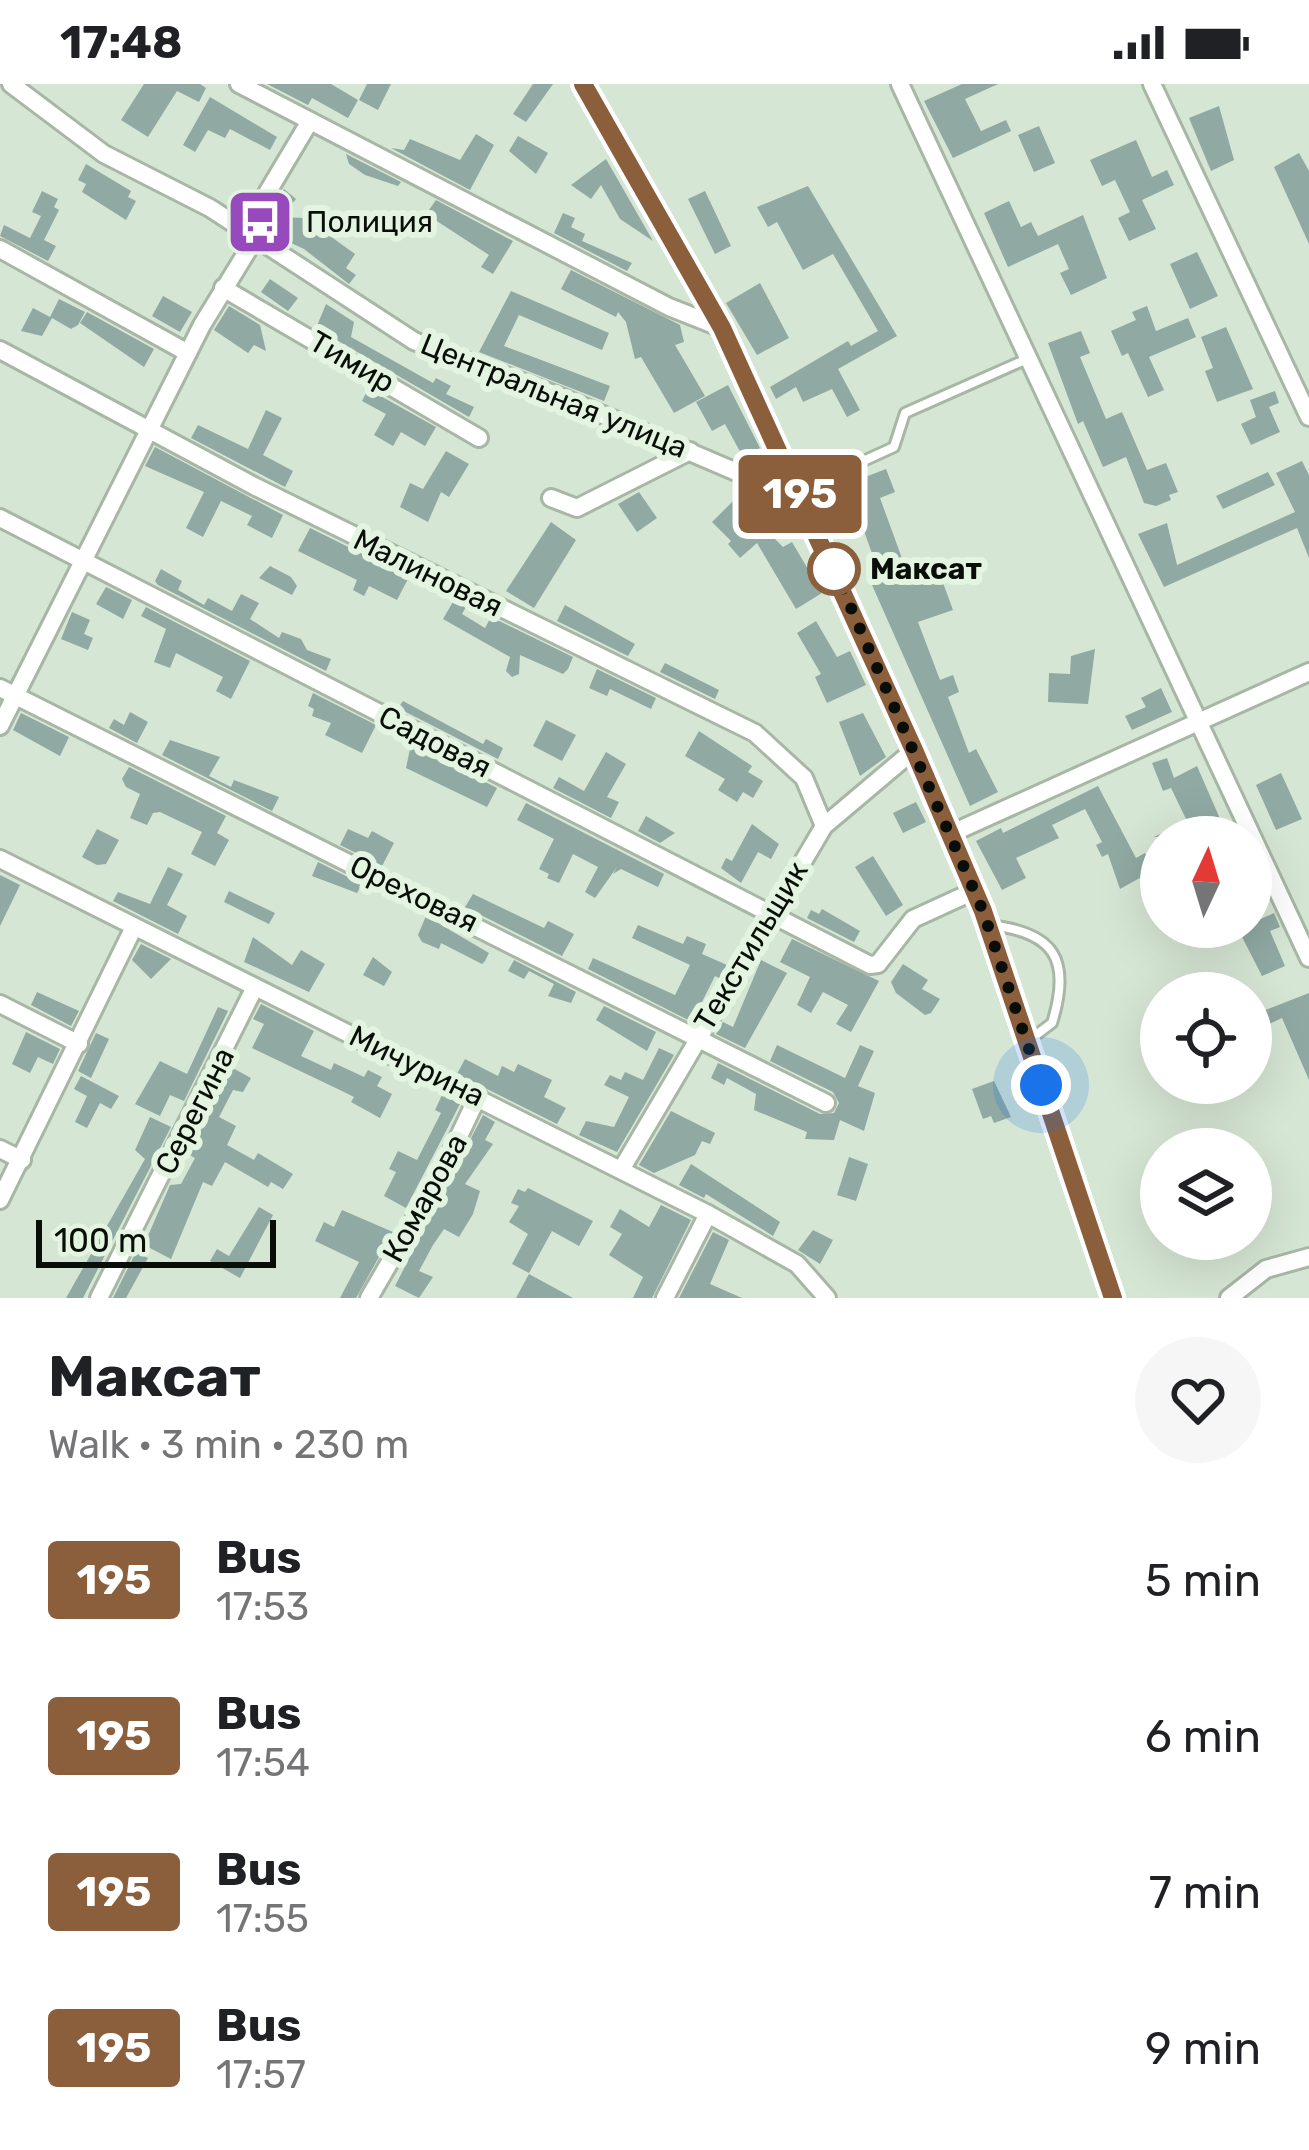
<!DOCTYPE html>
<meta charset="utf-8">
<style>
body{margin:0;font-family:Rubik,sans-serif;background:#f6f6f6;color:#202124;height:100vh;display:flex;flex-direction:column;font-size:45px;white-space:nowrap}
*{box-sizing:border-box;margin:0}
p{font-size:39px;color:#757577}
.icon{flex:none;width:66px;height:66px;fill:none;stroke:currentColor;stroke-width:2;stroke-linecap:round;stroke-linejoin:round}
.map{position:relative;height:1214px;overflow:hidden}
.sheet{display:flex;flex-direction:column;background:#fff;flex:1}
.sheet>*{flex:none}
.badge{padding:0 24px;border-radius:9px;font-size:42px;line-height:78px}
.needle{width:78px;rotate:4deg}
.tools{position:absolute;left:1140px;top:732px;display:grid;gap:24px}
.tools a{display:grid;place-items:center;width:132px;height:132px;border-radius:50%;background:#fff;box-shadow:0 12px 48px #0002;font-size:60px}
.scale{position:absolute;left:36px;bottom:30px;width:240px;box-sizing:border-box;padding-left:12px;border:6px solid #090e08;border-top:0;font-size:33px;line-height:42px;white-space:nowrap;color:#090e08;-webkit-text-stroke:9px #e3f4e1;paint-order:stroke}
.you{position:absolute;width:60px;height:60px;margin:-30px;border:9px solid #fff;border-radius:50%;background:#1a73e8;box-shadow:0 0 0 18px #1a73e833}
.map>.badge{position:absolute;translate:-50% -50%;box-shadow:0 0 0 6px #fff}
.round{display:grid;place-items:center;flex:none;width:126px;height:126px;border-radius:63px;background:#f6f6f6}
.summary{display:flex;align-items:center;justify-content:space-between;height:204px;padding:0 48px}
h1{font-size:57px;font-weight:700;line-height:90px}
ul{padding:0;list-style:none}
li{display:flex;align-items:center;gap:36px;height:156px;padding:0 48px}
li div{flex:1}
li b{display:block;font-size:45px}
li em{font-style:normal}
li .badge{min-width:132px;font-weight:700;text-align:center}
.status{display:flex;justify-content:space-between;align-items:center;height:84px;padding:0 60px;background:#fff;direction:ltr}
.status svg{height:33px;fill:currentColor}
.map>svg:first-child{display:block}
.building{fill:#90a9a2}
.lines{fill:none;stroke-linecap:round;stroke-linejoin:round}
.service-casing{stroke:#a7b6a5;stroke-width:14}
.minor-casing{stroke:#a7b6a5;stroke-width:22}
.tertiary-casing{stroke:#a7b6a5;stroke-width:27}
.service{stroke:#fff;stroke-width:8}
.minor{stroke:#fff;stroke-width:16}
.tertiary{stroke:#fff;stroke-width:21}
.line-casing{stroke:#fff;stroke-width:27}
.line{stroke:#8b5e3c;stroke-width:18}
.walk{stroke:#090e08;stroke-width:12;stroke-dasharray:0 21.6}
.stop-dot{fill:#fff;stroke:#8b5e3c;stroke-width:6}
.labels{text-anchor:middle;stroke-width:12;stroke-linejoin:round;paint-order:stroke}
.poi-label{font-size:30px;fill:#090e08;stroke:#e3f4e1;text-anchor:start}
.street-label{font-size:30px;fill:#090e08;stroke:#e3f4e1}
.stop-label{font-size:30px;font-weight:bold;fill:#090e08;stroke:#e3f4e1;text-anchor:start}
</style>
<div class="status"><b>17:48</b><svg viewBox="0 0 49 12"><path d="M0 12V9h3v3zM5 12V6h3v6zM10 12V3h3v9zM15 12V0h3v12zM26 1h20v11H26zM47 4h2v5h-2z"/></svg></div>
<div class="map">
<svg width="1309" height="1214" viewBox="0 0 1309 1214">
<rect width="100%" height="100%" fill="#d6e6d4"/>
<g class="building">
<polygon points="144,0 200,0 206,4 199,18 177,7 148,53 121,36"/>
<polygon points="267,0 331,0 358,16 348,34 312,14 308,21"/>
<polygon points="367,0 391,0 378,26 359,16"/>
<polygon points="533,0 553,0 526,38 513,30"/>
<polygon points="962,0 998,0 965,15 981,47 1006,36 1011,47 953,74 924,17"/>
<polygon points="210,13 277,53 270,66 230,45 225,54 208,46 195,68 183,61"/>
<polygon points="1219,22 1234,76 1211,87 1189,34"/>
<polygon points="1039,42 1055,79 1034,88 1018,51"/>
<polygon points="476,50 494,61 470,106 391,64 404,66 410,55 460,76"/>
<polygon points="518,52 548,69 536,90 509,67"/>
<polygon points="1136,56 1152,93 1167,86 1174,101 1142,116 1156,145 1129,157 1118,134 1130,128 1115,96 1102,102 1090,76"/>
<polygon points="1299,69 1309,87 1309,160 1274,83"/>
<polygon points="346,70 401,98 398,102 365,91 349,80"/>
<polygon points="606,75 653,157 620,135 601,101 591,115 571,101"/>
<polygon points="86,80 131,107 128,113 136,117 126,136 82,108 86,100 78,96"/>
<polygon points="808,102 897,252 838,285 860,326 847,333 832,305 803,318 796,303 776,315 770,303 848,257 851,262 878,247 833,170 803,186 777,138 768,143 757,123"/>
<polygon points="284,105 296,115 281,133 305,134 355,170 346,184 356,191 349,200 304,165 278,153 284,146 268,133"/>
<polygon points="42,107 58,115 54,123 59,126 44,156 56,162 48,177 0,152 4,141 30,154 41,132 32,128"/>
<polygon points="705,107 731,162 715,170 688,115"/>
<polygon points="436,116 513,157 493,190 481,183 489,171 426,130"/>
<polygon points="1009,117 1021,143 1031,138 1038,152 1083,131 1107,194 1071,211 1060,189 1069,185 1058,160 1008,183 984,129"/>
<polygon points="563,129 575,134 571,143 585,150 582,157 632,179 627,187 554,149"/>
<polygon points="1197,168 1218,212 1190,225 1170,180"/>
<polygon points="571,186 680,241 684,258 675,261 705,312 674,329 641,273 635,275 626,238 618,228 616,233 561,205"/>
<polygon points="270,195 298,214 288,227 261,208"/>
<polygon points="760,199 789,254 757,271 726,219"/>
<polygon points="511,207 609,249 602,266 519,231 504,262 610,302 604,317 479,268"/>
<polygon points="163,212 192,228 180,248 152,232"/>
<polygon points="59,215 85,228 78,241 71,245 52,234 42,252 21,247 33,224 50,233"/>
<polygon points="326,220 354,238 351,253 433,299 436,294 451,302 446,310 474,323 469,333 316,244"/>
<polygon points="229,222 260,241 266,267 254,261 248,269 214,246"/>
<polygon points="1147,222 1156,247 1188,234 1196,253 1149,273 1164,306 1148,313 1128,269 1122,272 1111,247 1136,236 1132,228"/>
<polygon points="87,228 154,265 144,283 80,239"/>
<polygon points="1226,243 1253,305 1217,318 1205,287 1213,284 1201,253"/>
<polygon points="1081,247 1090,269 1080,273 1106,335 1122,328 1147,386 1166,379 1178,408 1169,411 1171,416 1156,422 1144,419 1126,373 1103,383 1083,337 1078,340 1048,259"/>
<polygon points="728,301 760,364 743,373 725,340 712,347 696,318"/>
<polygon points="368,305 436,343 425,362 401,348 393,362 374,351 386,330 362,317"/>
<polygon points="1275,307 1279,319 1269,323 1280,348 1251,361 1241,340 1256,333 1250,316"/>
<polygon points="266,326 282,334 263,371 293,387 285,403 191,354 198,341 248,365"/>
<polygon points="155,363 283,431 272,454 247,441 252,432 221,417 203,453 186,444 204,408 145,382"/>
<polygon points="446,367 469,380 449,413 441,408 428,438 400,423 410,399 423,405"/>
<polygon points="1302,377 1309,391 1309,474 1297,444 1164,503 1138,450 1167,439 1177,481 1295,428 1276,389"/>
<polygon points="886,385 895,408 880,414 907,488 935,477 953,526 918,538 940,596 953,591 959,608 948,613 969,669 976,665 998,708 970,722 872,501 882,497 847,400"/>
<polygon points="1268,388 1275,401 1223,425 1216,412"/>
<polygon points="639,408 657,434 637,448 618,420"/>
<polygon points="736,414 754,430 769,421 780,433 766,446 783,463 792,458 822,509 796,525 757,459 740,474 728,460 731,457 712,438"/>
<polygon points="551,438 576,456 534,524 506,507"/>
<polygon points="310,444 409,493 397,516 369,502 364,512 353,506 357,496 298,467"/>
<polygon points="270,482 291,493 297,502 292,511 259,494"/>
<polygon points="161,485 182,497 178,506 204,521 208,514 232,527 241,510 259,519 250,535 279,554 282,548 301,555 307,566 331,575 326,587 158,501 155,497"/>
<polygon points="106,503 132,516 123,535 96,520"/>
<polygon points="454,516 466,523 462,530 485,544 491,533 573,573 568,585 563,590 520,571 519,590 512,593 506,587 510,573 443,535"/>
<polygon points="565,521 635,560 628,572 557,537"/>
<polygon points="146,523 250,577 231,615 216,607 223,593 176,569 170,584 154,578 166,545 141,532"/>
<polygon points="72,528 90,536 84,550 93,554 88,566 61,555"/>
<polygon points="816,537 837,573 850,567 866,601 827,619 815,593 821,590 797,549"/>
<polygon points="1095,565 1088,620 1048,618 1049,589 1070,590 1071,572"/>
<polygon points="665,579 719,606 715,615 660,588"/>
<polygon points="597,585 656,614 651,625 610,605 607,612 589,604"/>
<polygon points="1161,604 1172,628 1132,646 1125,632 1146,623 1141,614"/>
<polygon points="313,609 376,641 362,669 325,651 331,639 312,632 314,625 308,622"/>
<polygon points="403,617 483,660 486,655 503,664 498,675 398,624"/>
<polygon points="130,628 148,638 137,659 109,644 114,635 124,641"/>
<polygon points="21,629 69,653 60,672 13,646"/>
<polygon points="863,629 886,673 860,692 839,638"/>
<polygon points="546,636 576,651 562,677 533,662"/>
<polygon points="699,647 752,682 748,688 763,697 753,714 743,708 737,718 718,706 725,695 685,672"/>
<polygon points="170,656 220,673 209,692 231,703 234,696 279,713 272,727 162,671"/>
<polygon points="411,660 497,704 487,723 406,684"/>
<polygon points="606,668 626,680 607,713 619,718 611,734 553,704 559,693 584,707"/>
<polygon points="1167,674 1174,694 1197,682 1228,753 1154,753 1187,737 1171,704 1163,707 1152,679"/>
<polygon points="129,683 226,732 217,749 229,756 215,782 191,770 202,748 160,728 153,729 147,741 130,734 140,710 126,703 122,695"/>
<polygon points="1281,689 1302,735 1276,746 1256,701"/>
<polygon points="1098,702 1136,774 1145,769 1154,786 1120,805 1108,770 1102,773 1096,761 1102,758 1085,725 1052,741 1059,754 1016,774 1026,794 1002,806 976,757 1001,744 1003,749"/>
<polygon points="916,718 926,738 903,749 893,729"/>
<polygon points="526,719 664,790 658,803 621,785 613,790 617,783 595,814 585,808 598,783 573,770 559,799 547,794 549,790 539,785 554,755 517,736"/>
<polygon points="646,732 675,749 660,759 638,747"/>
<polygon points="752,740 779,760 771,775 758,768 741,799 721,784 726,774 732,777"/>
<polygon points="97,745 119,756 106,780 97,781 82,773"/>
<polygon points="348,745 368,754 372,747 394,759 382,782 340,761"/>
<polygon points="873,772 903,821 886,832 855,783"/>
<polygon points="318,778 362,800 357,809 312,792"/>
<polygon points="168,783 183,790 167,821 187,832 178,850 113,817 118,808 150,820"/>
<polygon points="0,791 20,801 0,842"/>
<polygon points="229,807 275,829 269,840 224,818"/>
<polygon points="473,810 544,844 548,837 574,850 562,872 465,823"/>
<polygon points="822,825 860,847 854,858 807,834 811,826 819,830"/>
<polygon points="1274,829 1280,843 1270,847 1285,882 1262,892 1238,845"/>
<polygon points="426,832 489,869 485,877 482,880 441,859 439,865 422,858 418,851"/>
<polygon points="638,841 683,860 687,852 706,860 702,870 727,881 719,894 715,892 692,938 588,885 593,874 675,911 690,881 632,854"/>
<polygon points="253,853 292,881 301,866 325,880 309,908 244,878"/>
<polygon points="792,855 879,897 851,948 836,940 848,921 823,908 811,929 797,921 810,893 780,878"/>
<polygon points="141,860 171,875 151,895 132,876"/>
<polygon points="373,873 392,888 384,902 363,891"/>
<polygon points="514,876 576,908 571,919 548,912 554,900 529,887 524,895 508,887"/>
<polygon points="761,876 787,889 745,964 716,950 723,938 733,943"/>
<polygon points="903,880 928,896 922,905 940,915 931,929 925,931 896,909 891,898"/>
<polygon points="37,908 79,927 71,942 31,921"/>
<polygon points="1309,909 1309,996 1282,934 1269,940 1263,927"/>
<polygon points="261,920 314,947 301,972 331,986 334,979 364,993 368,986 382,993 377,1002 392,1010 380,1034 351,1018 354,1013 342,1007 252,964 264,940 253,935"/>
<polygon points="604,922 656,948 647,967 596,936"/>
<polygon points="218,923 228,927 184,1017 170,1011 160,1032 135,1020 160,977 187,990"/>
<polygon points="26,948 60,965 53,980 38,973 30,989 12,980"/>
<polygon points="96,949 109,955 91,994 78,987"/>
<polygon points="777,961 845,994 860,961 874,967 858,1002 875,1009 864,1047 840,1036 834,1056 805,1055 807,1048 754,1026 756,1010 727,994 724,1001 711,994 718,979 820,1030 834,1029 839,1019 833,1008 770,977"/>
<polygon points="659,964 674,971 617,1068 579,1051 586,1037 614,1043 629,1013 604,1001 610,991 621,996 625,988 643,996"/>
<polygon points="465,975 498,992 502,982 514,988 518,980 552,996 544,1013 566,1024 557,1040 457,990"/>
<polygon points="229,982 251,994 243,1008 233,1006 219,1033 236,1042 227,1061 254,1076 258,1069 293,1090 283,1105 271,1098 268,1103 225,1078 212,1102 203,1098 171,1175 144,1161 170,1101 181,1100 195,1074 186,1069"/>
<polygon points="81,992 119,1012 111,1025 100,1019 87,1044 75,1038 87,1012 74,1005"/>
<polygon points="994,997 1011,1033 994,1039 991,1032 983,1035 972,1005"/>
<polygon points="442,1011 460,1020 406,1124 384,1112 396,1088 389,1085 398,1067 417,1076 441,1029 435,1026"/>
<polygon points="671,1027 715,1049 710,1060 702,1057 695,1071 654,1089 639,1081"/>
<polygon points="483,1031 495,1038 485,1056 493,1060 465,1100 480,1107 473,1130 459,1153 444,1145 433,1161 419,1187 433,1193 419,1214 395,1202"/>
<polygon points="150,1033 171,1043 83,1214 66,1214 145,1075 135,1066"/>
<polygon points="849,1073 868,1080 856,1117 837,1111"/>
<polygon points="691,1080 780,1138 773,1152 706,1110 704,1114 679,1101"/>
<polygon points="528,1104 593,1137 579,1162 552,1147 529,1189 512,1180 528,1150 509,1138 519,1122 511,1119 518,1105 525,1108"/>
<polygon points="661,1121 691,1136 652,1214 633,1214 643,1193 609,1171 622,1150 610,1143 620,1125 649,1143"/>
<polygon points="259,1123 273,1131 240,1194 210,1177 217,1165 229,1172"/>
<polygon points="342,1126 393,1148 356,1214 340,1214 359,1178 315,1157 324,1138 334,1143"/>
<polygon points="813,1146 833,1156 820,1180 798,1166"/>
<polygon points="713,1148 729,1156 710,1200 742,1214 679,1214"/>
<polygon points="136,1168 148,1174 126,1214 113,1214"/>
<polygon points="529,1190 573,1214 516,1214"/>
</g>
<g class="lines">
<defs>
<g id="service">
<polyline points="800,406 894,363 905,329 1027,275"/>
<path d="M989,841C1054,848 1072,875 1052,939L1028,957"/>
</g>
<g id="minor">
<polyline points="11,0 104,70 210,124 414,257 561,313 802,416"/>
<polyline points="239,0 669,223 722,244"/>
<polyline points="900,0 1309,874"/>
<polyline points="1152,0 1309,333"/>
<polyline points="245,146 310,37"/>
<polyline points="0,165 188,269"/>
<polyline points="223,204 479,354"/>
<polyline points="0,266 254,402 755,649 804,694 824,742"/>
<polyline points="551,414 577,424 690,367"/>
<polyline points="0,434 870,881 878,880 913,835 974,807"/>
<polyline points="0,604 826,1019"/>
<polyline points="0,642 202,241 256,153"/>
<polyline points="950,750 1309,588"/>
<polyline points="0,775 708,1130 797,1180 827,1214"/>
<polyline points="0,920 79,960"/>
<polyline points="0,1065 22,1076"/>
<polyline points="621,1086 824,742 914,666"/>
<polyline points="0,1116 133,845"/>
<polyline points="99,1214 255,903"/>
<polyline points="369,1214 442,1088 478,1012"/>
<polyline points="665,1214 708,1130"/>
<polyline points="1229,1214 1266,1185 1309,1173"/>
</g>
<polyline id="tertiary" points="583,0 722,244 914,666 983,827 1113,1214"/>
</defs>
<use href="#service" class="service-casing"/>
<use href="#minor" class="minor-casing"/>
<use href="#tertiary" class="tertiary-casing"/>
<use href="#service" class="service"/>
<use href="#minor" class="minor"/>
<use href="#tertiary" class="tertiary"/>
</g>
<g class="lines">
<defs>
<polyline id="line" points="583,0 722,244 914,666 983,827 1113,1214"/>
</defs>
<use href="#line" class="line-casing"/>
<use href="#line" class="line"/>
<polyline class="walk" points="834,485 983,827 1041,1001"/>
</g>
<defs>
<symbol id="bus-square" viewBox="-11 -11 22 22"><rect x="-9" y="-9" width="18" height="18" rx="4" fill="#964abb" stroke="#e3f4e1"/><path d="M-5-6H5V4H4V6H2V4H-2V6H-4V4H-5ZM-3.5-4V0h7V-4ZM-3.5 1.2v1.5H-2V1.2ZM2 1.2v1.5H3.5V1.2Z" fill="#fff"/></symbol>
</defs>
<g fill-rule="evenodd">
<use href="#bus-square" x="222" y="100" width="76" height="76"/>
</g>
<circle class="stop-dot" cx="834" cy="485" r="24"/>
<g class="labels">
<g class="poi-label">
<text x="306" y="148">Полиция</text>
</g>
<g class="street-label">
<text transform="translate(352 278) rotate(30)" y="10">Тимир</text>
<text transform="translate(554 312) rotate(22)" y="10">Центральная улица</text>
<text transform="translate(428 489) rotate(26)" y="10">Малиновая</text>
<text transform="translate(435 658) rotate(27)" y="10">Садовая</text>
<text transform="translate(414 810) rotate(26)" y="10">Ореховая</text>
<text transform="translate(751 862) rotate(-59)" y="10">Текстильщик</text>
<text transform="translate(417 982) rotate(26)" y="10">Мичурина</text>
<text transform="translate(195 1027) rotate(-63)" y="10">Серегина</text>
<text transform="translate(425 1114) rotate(-61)" y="10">Комарова</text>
</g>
<g class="stop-label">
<text x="870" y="495">Максат</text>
</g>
</g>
</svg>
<div class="tools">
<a><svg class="needle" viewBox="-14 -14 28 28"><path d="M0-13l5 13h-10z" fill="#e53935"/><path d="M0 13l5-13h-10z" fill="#757577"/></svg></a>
<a><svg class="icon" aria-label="locate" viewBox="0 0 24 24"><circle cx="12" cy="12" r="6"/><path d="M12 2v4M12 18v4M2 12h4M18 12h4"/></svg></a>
<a><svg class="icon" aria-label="layers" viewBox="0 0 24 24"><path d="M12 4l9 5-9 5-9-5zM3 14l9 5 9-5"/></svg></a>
</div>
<div class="scale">100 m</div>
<div class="you" style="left:1041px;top:1001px"></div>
<b class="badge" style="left:800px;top:410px;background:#8b5e3c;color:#fff">195</b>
</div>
<section class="sheet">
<div class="summary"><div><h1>Максат</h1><p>Walk · 3 min · 230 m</p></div><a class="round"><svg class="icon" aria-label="heart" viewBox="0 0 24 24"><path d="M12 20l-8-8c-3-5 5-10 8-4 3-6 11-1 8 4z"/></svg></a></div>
<ul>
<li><span class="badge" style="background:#8b5e3c;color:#fff">195</span><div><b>Bus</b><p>17:53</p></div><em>5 min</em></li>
<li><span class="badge" style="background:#8b5e3c;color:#fff">195</span><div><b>Bus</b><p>17:54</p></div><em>6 min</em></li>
<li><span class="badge" style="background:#8b5e3c;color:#fff">195</span><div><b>Bus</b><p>17:55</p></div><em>7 min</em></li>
<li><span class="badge" style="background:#8b5e3c;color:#fff">195</span><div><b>Bus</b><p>17:57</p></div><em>9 min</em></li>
</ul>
</section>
